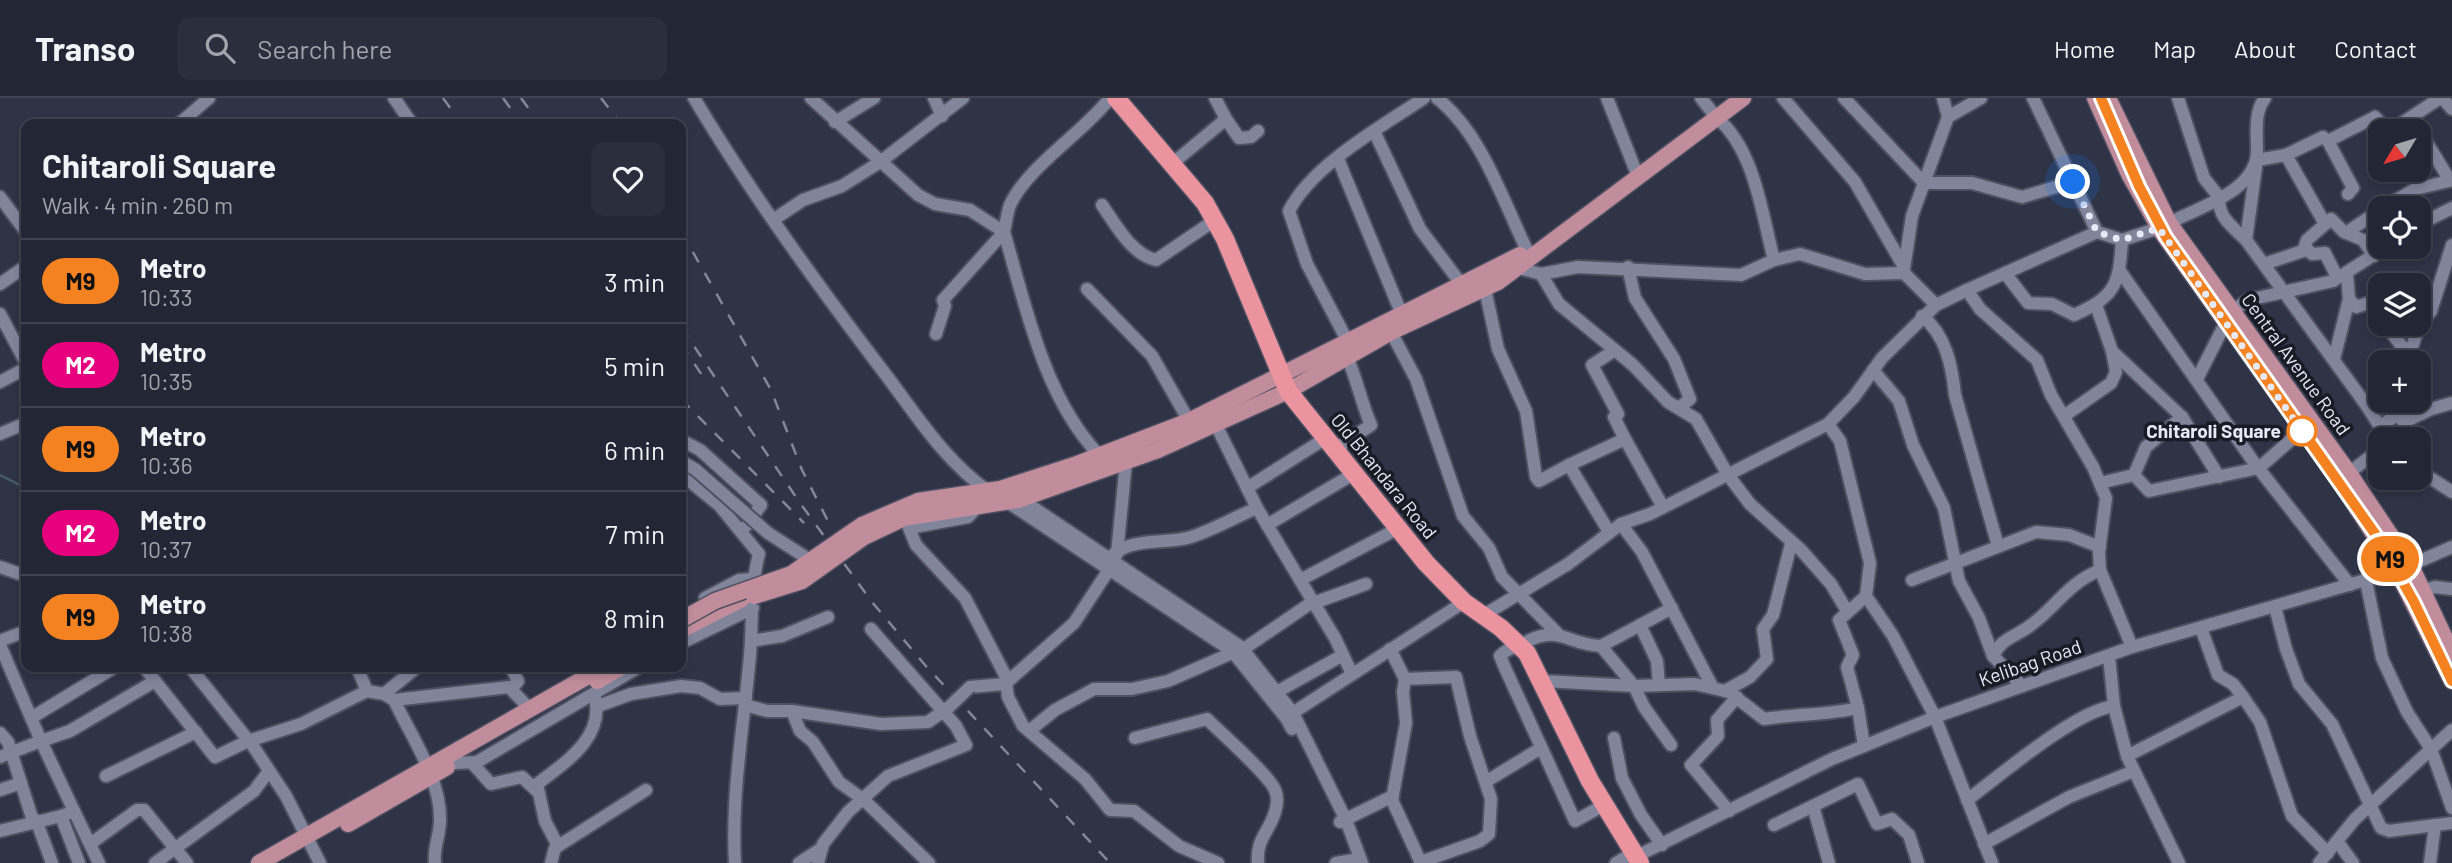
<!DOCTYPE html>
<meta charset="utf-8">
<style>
body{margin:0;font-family:Barlow,sans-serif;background:#2b2e3c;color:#f1f3f6;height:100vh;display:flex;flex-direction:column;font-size:26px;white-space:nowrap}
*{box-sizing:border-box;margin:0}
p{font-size:23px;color:#a3a5ac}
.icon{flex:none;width:38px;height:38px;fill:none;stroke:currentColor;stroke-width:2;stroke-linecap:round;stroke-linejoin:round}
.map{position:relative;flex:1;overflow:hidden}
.drawer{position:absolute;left:21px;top:21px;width:665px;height:553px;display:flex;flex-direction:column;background:#232634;border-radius:14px;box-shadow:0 4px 10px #0003,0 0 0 2px #40434f}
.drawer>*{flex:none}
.badge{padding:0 14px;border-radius:23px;font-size:24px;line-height:46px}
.needle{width:46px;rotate:232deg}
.controls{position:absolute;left:2368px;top:21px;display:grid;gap:14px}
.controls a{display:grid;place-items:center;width:63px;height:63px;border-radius:14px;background:#232634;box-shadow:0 4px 10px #0003,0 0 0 2px #40434f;font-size:35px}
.you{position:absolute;width:35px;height:35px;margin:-18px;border:5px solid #fff;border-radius:50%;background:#1a73e8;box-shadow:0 0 0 10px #1a73e833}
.map>.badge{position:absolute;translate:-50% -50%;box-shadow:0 0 0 4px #fff}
.round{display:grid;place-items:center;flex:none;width:74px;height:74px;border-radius:14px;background:#2b2e3c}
.headline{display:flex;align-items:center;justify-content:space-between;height:119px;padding:0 21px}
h1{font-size:33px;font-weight:700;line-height:52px}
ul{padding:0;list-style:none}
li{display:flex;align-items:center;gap:21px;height:84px;padding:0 21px;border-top:2px solid #40434f}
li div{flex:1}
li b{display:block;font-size:26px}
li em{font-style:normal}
li .badge{min-width:77px;font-weight:700;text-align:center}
header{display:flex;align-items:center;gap:42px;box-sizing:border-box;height:98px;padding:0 35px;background:#232634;border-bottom:2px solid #40434f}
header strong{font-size:33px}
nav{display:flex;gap:38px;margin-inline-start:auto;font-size:24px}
.search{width:490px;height:63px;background:#2b2e3c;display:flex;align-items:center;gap:18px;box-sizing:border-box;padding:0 24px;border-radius:14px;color:#a3a5ac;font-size:26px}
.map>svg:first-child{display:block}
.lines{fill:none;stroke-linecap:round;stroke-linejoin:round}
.stream{stroke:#465e62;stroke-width:2.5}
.minor-casing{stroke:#4e5061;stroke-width:16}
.major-casing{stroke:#4e5061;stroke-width:19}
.highway-casing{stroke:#4e5061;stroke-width:21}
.minor{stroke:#81859c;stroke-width:12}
.major{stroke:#c18d9d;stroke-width:16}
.highway{stroke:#eb939e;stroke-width:18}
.rail{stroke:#838697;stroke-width:2.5;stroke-dasharray:12 12;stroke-linecap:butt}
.minor-bridge-casing{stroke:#4e5061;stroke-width:16;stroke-linecap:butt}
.major-bridge-casing{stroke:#4e5061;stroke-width:19;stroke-linecap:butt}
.minor-bridge{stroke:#81859c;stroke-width:12}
.major-bridge{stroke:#c18d9d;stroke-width:16}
.line-casing{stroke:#fff;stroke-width:16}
.line{stroke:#f58220;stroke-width:10}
.walk{stroke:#e6e9f6;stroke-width:7;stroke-dasharray:0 12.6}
.stop-dot{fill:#fff;stroke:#f58220;stroke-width:3.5}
.labels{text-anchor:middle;stroke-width:7;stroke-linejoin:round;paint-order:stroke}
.street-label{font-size:19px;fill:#e6e9f6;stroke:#191b24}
.stop-label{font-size:19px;font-weight:bold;fill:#e6e9f6;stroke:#191b24;text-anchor:end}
</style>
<header>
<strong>Transo</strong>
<div class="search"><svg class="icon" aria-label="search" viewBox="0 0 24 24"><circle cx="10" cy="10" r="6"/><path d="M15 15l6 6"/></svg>Search here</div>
<nav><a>Home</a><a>Map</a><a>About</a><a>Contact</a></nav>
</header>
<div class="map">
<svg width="2452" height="765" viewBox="0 0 2452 765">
<rect width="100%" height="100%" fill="#2f3346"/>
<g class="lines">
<polyline class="stream" points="0,377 26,390"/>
<defs>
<g id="minor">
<polyline points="394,0 412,26"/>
<path d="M694,0C751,96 818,188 886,277C917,318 945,363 988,393"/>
<path d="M811,0L918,97L935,106L970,112L1004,134C1006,125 1007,115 1010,107C1028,68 1083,35 1110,0"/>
<polyline points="934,0 942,18"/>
<polyline points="1215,0 1226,21"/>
<path d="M1437,0C1482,36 1502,101 1527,152"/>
<polyline points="1607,0 1635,71"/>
<polyline points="1701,0 1712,14"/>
<polyline points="1783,0 1855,84 1904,169"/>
<polyline points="1844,0 1924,85 1972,85 2022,99 2073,84"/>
<polyline points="1943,0 1948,19 1981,0"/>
<path d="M2178,0L2204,80L2219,99C2218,120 2232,128 2246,142L2367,308"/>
<polyline points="2442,0 2452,11"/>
<path d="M1717,20C1755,52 1762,117 1774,162"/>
<polyline points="2412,21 2446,76"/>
<polyline points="835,24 874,0"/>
<polyline points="179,26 209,0"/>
<polyline points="1374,33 1420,131 1462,187"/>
<polyline points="2390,33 2440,0"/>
<polyline points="2286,57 2323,39 2328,43"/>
<polyline points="1338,61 1402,217"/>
<polyline points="1173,65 1226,21 1239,40 1251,39 1258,33"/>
<polyline points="2348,96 2353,90 2328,43 2375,19 2388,33"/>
<polyline points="0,99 26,134"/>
<path d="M1102,107C1116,127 1131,156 1156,162L1215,122"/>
<polyline points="2383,110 2415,91 2449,83"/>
<polyline points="773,122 803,102 842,88 880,64 963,0"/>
<path d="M2169,125C2199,109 2258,93 2257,52C2257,34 2254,14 2265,0"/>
<polyline points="2418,127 2452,110"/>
<path d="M1004,134C1026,209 1044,299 1099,357"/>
<polyline points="2097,134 2122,142 2159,130"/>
<polyline points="2346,135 2380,112"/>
<polyline points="2246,142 2257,62 2286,57 2325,126"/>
<polyline points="2305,149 2312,156 2325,155 2336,177 2333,183"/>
<polyline points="2264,166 2303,153 2307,142 2331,121 2344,134 2363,142 2374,158"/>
<polyline points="1628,169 1635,200 1674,261 1690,301 1679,310"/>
<polyline points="1904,171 1912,118 1948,19"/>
<polyline points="2120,173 2255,366 2350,487"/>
<path d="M2005,175L2028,205L2052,206L2074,217C2116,198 2119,187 2122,142"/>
<polyline points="1541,176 1559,206 1633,267 1668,304 1696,321 1728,377 1750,406 1801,452 1831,486 1847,513"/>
<polyline points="0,186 26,168"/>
<polyline points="1087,191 1152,258 1189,323"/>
<polyline points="1485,191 1498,251 1526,313 1536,379 1539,383 1569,367"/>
<polyline points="1967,192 2097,134 2033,0"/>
<polyline points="2349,201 2356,209 2375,203 2380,211"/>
<path d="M1936,207L1967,192L1980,211L2037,262L2051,297L2093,369L2106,400L2099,454L2100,472C2067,486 2057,508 2031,527C2016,539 2002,539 1993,558L2022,588"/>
<polyline points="2096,207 2112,253 2182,319 2219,379"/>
<polyline points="2231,214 2248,202 2333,183 2386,149"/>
<polyline points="0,216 26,265"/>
<path d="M1922,218C1946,237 1952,268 1955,297L1998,448"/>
<polyline points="2385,226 2407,255"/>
<polyline points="1391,234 1416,281 1463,418 1489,450 1502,479 1557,535"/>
<polyline points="936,236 945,208 943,202 1004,134"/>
<path d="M1348,244L1307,166L1289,113C1312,67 1381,29 1424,0"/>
<polyline points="2334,261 2349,201 2347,176"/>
<polyline points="2400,264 2412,249 2419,228 2431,213 2452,147"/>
<polyline points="1873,272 1899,303 1913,347 1944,410 1959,483 1979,520 1993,558"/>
<polyline points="2197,281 2225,226"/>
<polyline points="0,284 26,270"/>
<polyline points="2380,289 2367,308 2388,341"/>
<polyline points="2064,318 2111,285 2116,274 2112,253"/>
<polyline points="1828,326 1840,343 1870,465 1866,498 1893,538 1935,619 1992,765"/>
<polyline points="2380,328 2397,317 2404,324 2431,311 2452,305"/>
<polyline points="0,336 26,325"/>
<polyline points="1625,341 1663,409"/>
<polyline points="681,342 700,352 761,407 746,428"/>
<path d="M1335,351L1371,327C1361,304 1357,281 1347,259"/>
<polyline points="2418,372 2452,394"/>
<polyline points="2349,375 2380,351"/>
<path d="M681,376L719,407L759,456C750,489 753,523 750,557C744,626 731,695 735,765"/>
<polyline points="2134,377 2146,349 2182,319"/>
<polyline points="2100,385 2134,377 2149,393 2259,370 2302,332"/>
<polyline points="1247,390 1326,340"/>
<polyline points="1016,398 1241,549 1293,615 1346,722 1362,765"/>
<polyline points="1003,401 1232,553 1286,620 1292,631"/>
<polyline points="979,407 968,419 909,430 916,447 965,500 1005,577 1008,599 1023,628 1085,681 1110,712 1134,713 1179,748 1218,765"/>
<polyline points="1257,410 1300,482 1399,430"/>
<polyline points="1621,426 1642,454 1713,590"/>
<polyline points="1267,427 1355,375"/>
<polyline points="1609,434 1569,367 1625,341 1614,319 1618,316 1592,267 1615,252"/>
<polyline points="1117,456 1126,364"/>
<path d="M1104,467C1124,436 1162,448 1191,439C1213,432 1235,419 1257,410L1216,327"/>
<polyline points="0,469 26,478"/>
<polyline points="2100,472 2132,549"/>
<polyline points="1300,482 1335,540 1352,576"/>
<polyline points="1912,482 2036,434 2069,437 2100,449"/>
<polyline points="2366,483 2382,560 2407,614 2431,651 2452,710"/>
<polyline points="2422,493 2435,489 2452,491"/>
<polyline points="705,500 739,482 752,481"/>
<polyline points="2275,509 2286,551 2299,586 2332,626 2381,730 2389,733 2452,725"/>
<polyline points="1484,517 1568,466 1621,426 1650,416 1828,326 1854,299 1882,260 1936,207 1904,175 1865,176 1800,156 1774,162 1741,177 1578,169 1541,176 1519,170"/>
<polyline points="1640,527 1657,563 1659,587"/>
<polyline points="2201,530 2218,577 2233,586 2243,599"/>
<polyline points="0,543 26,533"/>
<polyline points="751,543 782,538 828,519"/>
<polyline points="681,545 753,510"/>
<polyline points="0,547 41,643 0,659"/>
<polyline points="1601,548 1672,510"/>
<polyline points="1390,551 1405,581 1403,594 1406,625 1392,702 1421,765"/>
<polyline points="2109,558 2114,608 2127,658 2179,765"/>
<polyline points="190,569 253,648 286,698 320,765"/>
<polyline points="357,569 367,593"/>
<polyline points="511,569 518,583 512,590"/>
<polyline points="1405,581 1456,579 1470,638 1491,701 1489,736 1480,743 1421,764"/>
<path d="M155,583L215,659L248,643L301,626L367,593L384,596L394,602C411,638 441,681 440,722C440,738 433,750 435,765"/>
<path d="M1544,583L1634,588L1695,586L1729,594L1764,621C1796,616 1827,617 1858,610L1864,648"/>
<polyline points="970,589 1005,586 1074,525 1112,467"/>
<polyline points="1725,593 1750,579 1767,561 1763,531 1773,517 1791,446"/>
<polyline points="384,596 417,569"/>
<polyline points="1273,596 1343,557"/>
<polyline points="394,602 509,589 525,606"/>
<polyline points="745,607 767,613 792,613 881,626 928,624 949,609"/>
<polyline points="598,608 631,596 681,588 700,590 720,601 746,600"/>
<polyline points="1858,610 1847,569 1853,557 1839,522 1866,498"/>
<polyline points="792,613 800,633 813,644 839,684 864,702 929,765"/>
<polyline points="1288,618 1464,504"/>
<polyline points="31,620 115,569"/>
<polyline points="1029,633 1055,612 1094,591 1132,591 1168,583 1248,548 1308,507 1366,486"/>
<polyline points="0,635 8,644 33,723"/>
<path d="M1135,640L1207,621C1222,636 1268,676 1275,692C1278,699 1277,708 1275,714C1269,735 1256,740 1258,765"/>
<polyline points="1614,640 1622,680 1641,717 1662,747"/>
<polyline points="2127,658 2243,599 2260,624 2292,718 2328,755"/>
<polyline points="455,665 477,664 639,569"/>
<polyline points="472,665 491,686 522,679 537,693"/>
<polyline points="106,678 196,634"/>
<polyline points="1487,683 1541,650"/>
<polyline points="0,692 21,685"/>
<path d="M1967,702C2001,677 2075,613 2114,608"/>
<path d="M1604,707L1575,723L1505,570L1500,558C1506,551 1515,549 1524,545C1560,526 1565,546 1601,548L1634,588L1644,609L1671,647"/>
<polyline points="1813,708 1829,765"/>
<polyline points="74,713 99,765"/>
<polyline points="1729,713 1691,667 1718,638 1717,622 1737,599"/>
<polyline points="61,718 74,713 41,643 70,633 155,583 144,569"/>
<polyline points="36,722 52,765"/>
<polyline points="1340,724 1393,698"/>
<polyline points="1774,727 1858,686 1877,726 1892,721 1909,737 1918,765"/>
<polyline points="0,733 61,718 79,765"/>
<polyline points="2337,743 2353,765"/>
<polyline points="90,746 137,712 144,712 187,765"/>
<polyline points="1984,746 2069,699 2134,673"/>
<path d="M558,748L545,723L537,686C566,664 607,638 594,596"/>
<polyline points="1637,758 1832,661 1935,619 2132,549 2397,473 2452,449"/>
<polyline points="155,765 254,693 269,673"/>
<polyline points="551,765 555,750 646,692"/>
<polyline points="799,765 822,750"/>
<polyline points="818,765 823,746 848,714 888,678 966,647 956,628 871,531"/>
<polyline points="1336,765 1353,762"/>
<polyline points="1616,765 1634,754"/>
<polyline points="2319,765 2355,721 2452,632"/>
<polyline points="2430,765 2435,727"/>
</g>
<g id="major">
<polyline points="2095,0 2129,76 2161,133 2340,383 2397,473 2452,583"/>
<polyline points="2108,0 2169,125 2349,375 2411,468 2452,555"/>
<polyline points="862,427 918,403 1000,391 1077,366 1189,323 1520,157"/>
<polyline points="864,439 904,420 1018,402 1158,352 1288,293 1391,234 1498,184 1743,0"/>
<polyline points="681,532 742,501"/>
<polyline points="597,583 621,569"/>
<polyline points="348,726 447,669"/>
<polyline points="259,765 604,569"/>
</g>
<polyline id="highway" points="1116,0 1205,105 1225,141 1288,293 1426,465 1464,504 1501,530 1527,555 1590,683 1640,765"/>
</defs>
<use href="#minor" class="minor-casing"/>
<use href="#major" class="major-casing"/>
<use href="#highway" class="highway-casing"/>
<use href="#minor" class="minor"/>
<use href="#major" class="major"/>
<use href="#highway" class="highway"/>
<g class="rail">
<polyline points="443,0 462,26"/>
<polyline points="503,0 522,26"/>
<polyline points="521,0 540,26"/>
<polyline points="601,0 621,26"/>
<polyline points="2101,0 2139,88 2166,139 2378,440 2414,504 2452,583"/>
<polyline points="681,133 771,292 802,372 829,425"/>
<polyline points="681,229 800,405 872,504 925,567 1110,765"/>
<polyline points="681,246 706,283"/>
<polyline points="681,301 804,425"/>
</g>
<defs>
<g id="minor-bridge">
<polyline points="681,363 696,372 768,435 816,466"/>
<polyline points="949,609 970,589"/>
</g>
<g id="major-bridge">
<polyline points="754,498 802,483 864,439"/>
<polyline points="681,522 715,503 791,476 862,427"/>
</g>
</defs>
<use href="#minor-bridge" class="minor-bridge-casing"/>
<use href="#major-bridge" class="major-bridge-casing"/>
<use href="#minor-bridge" class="minor-bridge"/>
<use href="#major-bridge" class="major-bridge"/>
</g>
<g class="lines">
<defs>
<polyline id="line" points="2101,0 2139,88 2166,139 2378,440 2414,504 2452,583"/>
</defs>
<use href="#line" class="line-casing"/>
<use href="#line" class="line"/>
<polyline class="walk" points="2073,84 2097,134 2122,142 2159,130 2302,333"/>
</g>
<circle class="stop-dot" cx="2302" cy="333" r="14"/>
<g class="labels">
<g class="street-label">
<text transform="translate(2296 266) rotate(54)" y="7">Central Avenue Road</text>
<text transform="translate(1384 378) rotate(51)" y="7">Old Bhandara Road</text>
<text transform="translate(2030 565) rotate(-19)" y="7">Kelibag Road</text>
</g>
<g class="stop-label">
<text x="2281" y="340">Chitaroli Square</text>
</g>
</g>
</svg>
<div class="controls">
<a><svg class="needle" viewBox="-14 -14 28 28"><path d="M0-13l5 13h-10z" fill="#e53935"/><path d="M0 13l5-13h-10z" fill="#a3a5ac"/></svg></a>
<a><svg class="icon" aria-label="locate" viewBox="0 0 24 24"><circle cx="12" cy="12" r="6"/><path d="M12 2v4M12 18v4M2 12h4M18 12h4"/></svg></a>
<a><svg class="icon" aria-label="layers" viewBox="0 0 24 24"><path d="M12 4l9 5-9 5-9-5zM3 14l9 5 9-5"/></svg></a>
<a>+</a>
<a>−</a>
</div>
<div class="you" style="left:2073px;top:84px"></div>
<b class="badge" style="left:2390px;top:461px;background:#f58220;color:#111">M9</b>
<section class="drawer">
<div class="headline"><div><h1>Chitaroli Square</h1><p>Walk · 4 min · 260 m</p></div><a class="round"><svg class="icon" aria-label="heart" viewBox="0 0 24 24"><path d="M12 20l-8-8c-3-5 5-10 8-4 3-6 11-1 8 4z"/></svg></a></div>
<ul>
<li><span class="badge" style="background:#f58220;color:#111">M9</span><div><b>Metro</b><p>10:33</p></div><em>3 min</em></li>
<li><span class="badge" style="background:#e6007e;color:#fff">M2</span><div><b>Metro</b><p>10:35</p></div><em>5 min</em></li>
<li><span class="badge" style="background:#f58220;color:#111">M9</span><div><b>Metro</b><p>10:36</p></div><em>6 min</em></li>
<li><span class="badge" style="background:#e6007e;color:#fff">M2</span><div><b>Metro</b><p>10:37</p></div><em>7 min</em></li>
<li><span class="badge" style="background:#f58220;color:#111">M9</span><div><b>Metro</b><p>10:38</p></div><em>8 min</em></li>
</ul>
</section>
</div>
